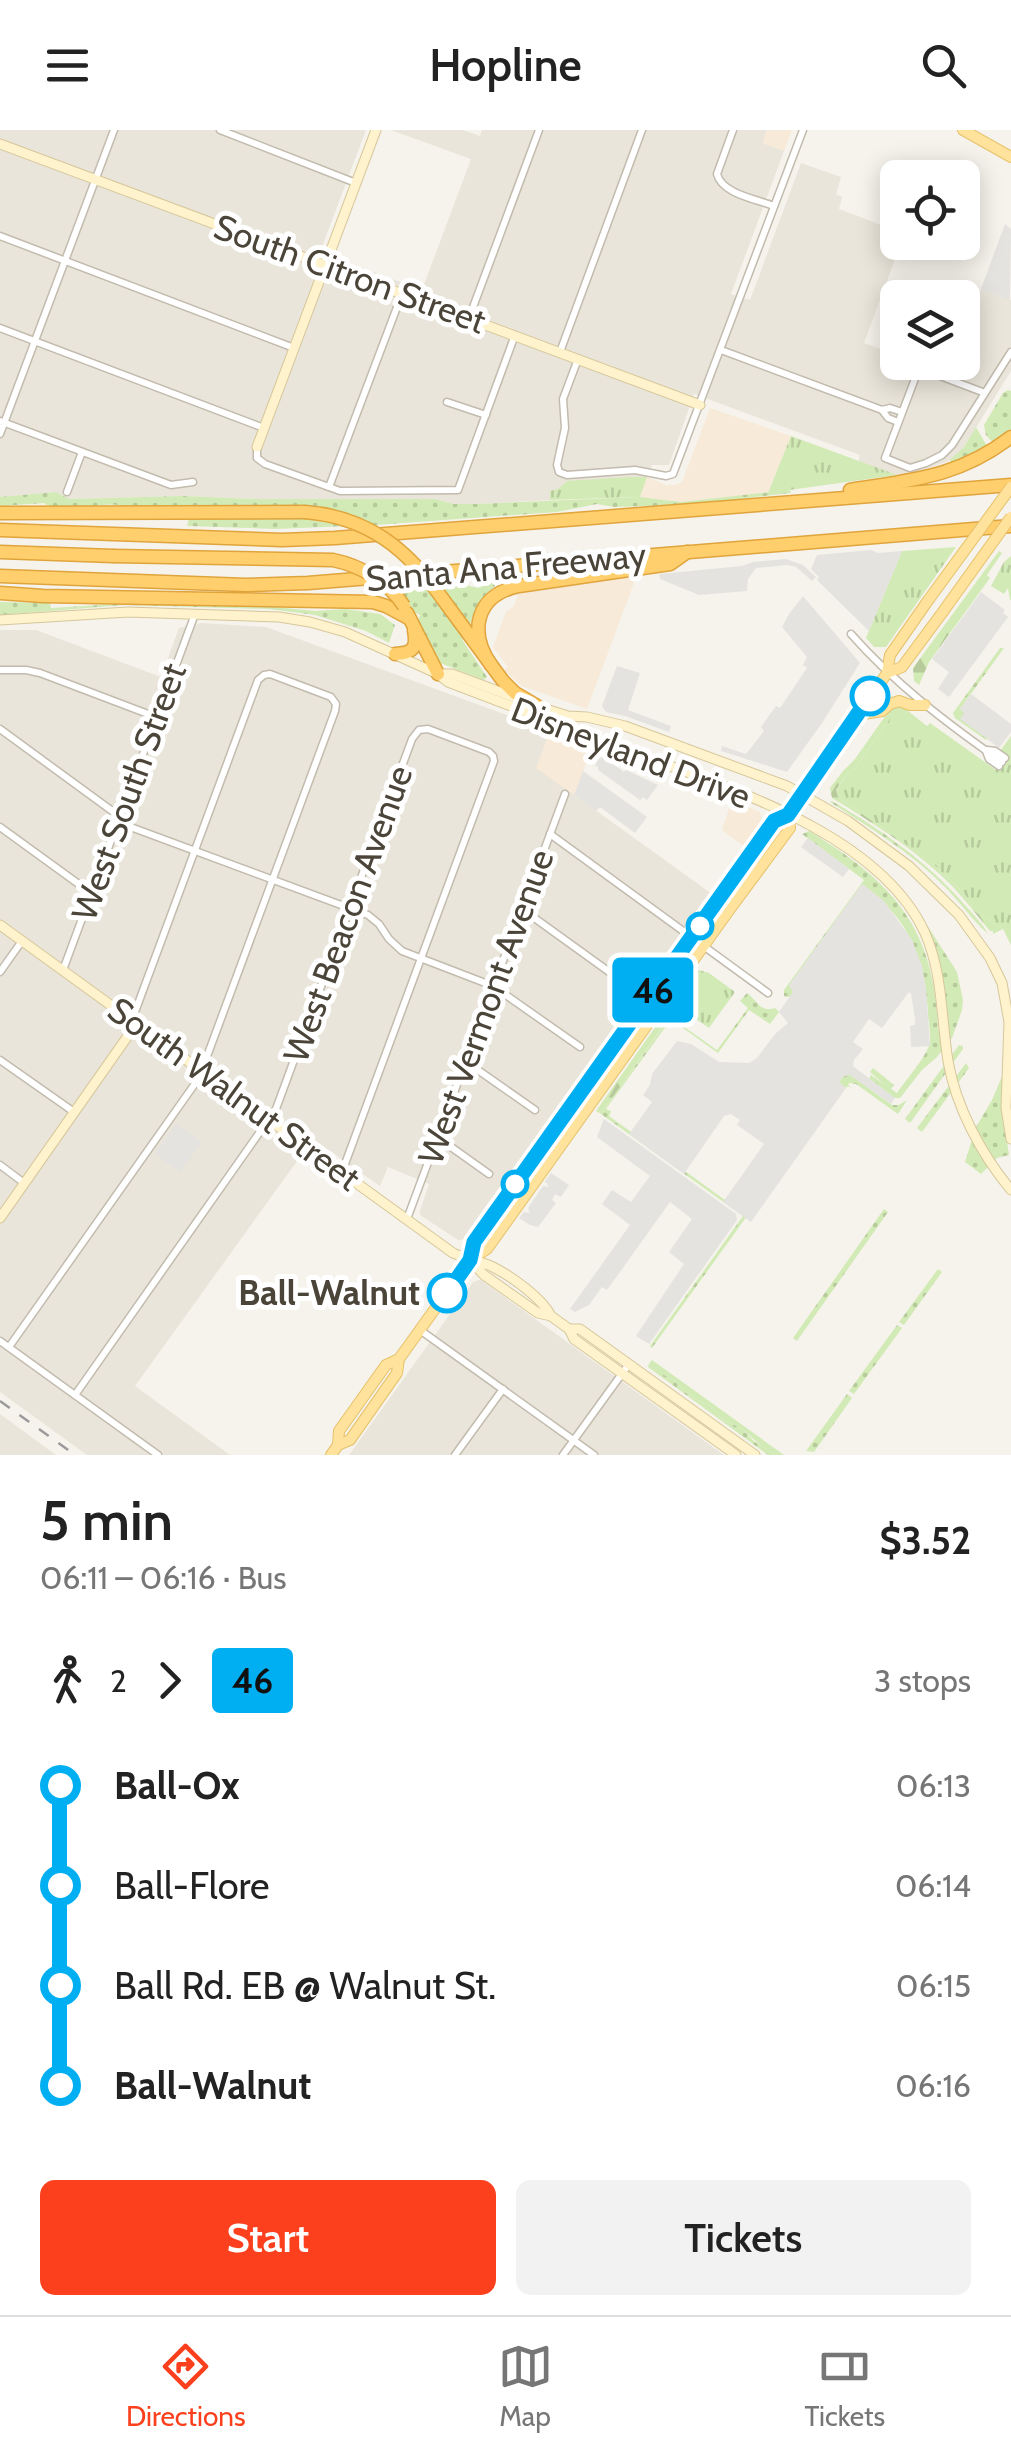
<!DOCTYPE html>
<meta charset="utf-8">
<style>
body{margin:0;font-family:Cabin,sans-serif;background:#f2f2f2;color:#222;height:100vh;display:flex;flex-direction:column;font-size:38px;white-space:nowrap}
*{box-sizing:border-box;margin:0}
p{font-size:32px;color:#767676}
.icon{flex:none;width:55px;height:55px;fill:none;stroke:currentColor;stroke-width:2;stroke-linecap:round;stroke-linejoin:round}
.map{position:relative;height:1325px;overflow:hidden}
.side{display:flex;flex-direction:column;background:#fff;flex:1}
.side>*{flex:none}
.badge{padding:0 20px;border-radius:8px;font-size:35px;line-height:65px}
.controls{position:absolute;left:880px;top:30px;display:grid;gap:20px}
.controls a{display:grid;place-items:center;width:100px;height:100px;border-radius:15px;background:#fff;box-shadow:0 5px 25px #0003;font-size:50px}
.map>.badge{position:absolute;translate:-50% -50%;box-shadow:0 0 0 5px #fff}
.legs{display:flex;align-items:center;gap:15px;height:110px;padding:0 40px;font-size:32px}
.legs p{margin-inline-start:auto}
.overview{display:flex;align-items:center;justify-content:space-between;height:170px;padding:0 40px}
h1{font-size:55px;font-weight:600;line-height:75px}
.primary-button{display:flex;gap:20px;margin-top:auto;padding:20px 40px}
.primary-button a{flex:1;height:115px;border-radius:15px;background:#fc3f1d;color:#fff;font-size:40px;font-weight:600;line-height:115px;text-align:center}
.primary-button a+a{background:#f2f2f2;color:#222}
ul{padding:0 40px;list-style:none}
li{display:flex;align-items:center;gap:35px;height:100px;font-size:38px}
li i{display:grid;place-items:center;width:15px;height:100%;margin:0 12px;background:currentColor}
li i::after{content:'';width:25px;height:25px;margin:-12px;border:8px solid;border-radius:50%;background:#fff}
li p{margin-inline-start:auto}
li:first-child i{background:linear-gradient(#0000 50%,currentColor 0)}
li:last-child i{background:linear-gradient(currentColor 50%,#0000 0)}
header{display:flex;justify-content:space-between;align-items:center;height:130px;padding:0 40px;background:#fff;font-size:45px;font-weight:600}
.dock{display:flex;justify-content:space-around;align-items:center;height:140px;border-top:2px solid #e0e0e0;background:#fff;font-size:28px;color:#767676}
.dock a{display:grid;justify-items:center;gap:5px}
.dock .selected{color:#fc3f1d}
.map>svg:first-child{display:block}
.residential{fill:#eae5da}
.commercial{fill:#f7ead8}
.grass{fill:url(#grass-tufts)}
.forest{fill:url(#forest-firs)}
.garden{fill:url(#garden-dots)}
.parking{fill:#e5e3e0}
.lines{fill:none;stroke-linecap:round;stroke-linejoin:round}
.street-casing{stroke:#c2bbae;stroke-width:9}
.secondary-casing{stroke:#d6c79b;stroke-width:11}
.primary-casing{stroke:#e6c16a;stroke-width:12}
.highway-casing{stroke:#e0a43c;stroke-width:15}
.street{stroke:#fff;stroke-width:6}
.secondary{stroke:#fff3cd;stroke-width:9}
.primary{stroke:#ffe39c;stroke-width:10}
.highway{stroke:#ffcf6e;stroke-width:12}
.rail{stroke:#9a9a9a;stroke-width:2.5;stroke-dasharray:12 12;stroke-linecap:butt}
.primary-bridge-casing{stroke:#e6c16a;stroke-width:12;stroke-linecap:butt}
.highway-bridge-casing{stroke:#e0a43c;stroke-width:15;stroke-linecap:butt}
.primary-bridge{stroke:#ffe39c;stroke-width:10}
.highway-bridge{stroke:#ffcf6e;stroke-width:12}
.line-1-casing{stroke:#fff;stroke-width:22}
.line-1{stroke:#00aff2;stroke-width:15}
.stop-1-dot{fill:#fff;stroke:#00aff2;stroke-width:5}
.labels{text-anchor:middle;stroke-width:10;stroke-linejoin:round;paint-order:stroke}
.street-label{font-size:35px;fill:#4b4439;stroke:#fff}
.stop-label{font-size:35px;font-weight:bold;fill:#4b4439;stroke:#fff;text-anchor:end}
</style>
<header><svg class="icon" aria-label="menu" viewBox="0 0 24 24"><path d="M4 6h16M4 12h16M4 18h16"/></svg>Hopline<svg class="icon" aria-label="search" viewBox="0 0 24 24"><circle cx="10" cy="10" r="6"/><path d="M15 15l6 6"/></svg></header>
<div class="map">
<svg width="1011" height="1325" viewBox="0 0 1011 1325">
<defs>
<pattern id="grass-tufts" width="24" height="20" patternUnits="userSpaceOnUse" patternTransform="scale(2.5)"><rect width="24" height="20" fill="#d2eab5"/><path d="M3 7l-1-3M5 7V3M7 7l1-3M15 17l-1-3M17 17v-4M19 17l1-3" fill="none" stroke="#b6ca9c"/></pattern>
<pattern id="forest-firs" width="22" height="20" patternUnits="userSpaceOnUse" patternTransform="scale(2.5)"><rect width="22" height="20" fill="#d2eab5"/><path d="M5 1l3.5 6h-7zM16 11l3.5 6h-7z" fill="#b6ca9c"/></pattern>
<pattern id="garden-dots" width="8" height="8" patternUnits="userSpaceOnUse" patternTransform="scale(2.5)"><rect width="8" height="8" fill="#d2eab5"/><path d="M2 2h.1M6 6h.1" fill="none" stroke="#b6ca9c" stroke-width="1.8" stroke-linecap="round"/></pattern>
</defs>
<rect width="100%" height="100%" fill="#f6f3ec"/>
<g class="residential">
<polygon points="0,0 366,0 320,122 422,160 471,29 391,0 463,0 480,6 482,0 767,0 763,13 784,21 731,164 750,170 801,33 841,47 836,64 842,67 839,79 897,101 898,112 901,113 864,213 897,225 898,232 916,233 949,245 954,233 962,232 963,209 981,159 1011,170 1011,241 964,317 954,329 918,342 897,345 858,332 860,325 694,264 669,335 652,335 647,347 629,347 550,361 550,370 475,374 454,374 435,369 256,369 182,366 69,369 55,362 0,367"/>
<polygon points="202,493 266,497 550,601 537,638 712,764 467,1109 458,1110 420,1085 420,1081 429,1054 388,1037 380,1056 313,1009 135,1256 230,1325 87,1325 0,1262 0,500 36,500 161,547 179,498"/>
<polygon points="479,1150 481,1150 724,1325 349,1325 473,1152"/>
<polygon points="0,1284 56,1325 0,1325"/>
</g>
<g class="commercial">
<polygon points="767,0 792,0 784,21 762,13"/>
<polygon points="710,278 791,306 768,363 681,372 640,367 647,347 666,355 675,355 682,352"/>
<polygon points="637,445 587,579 522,556 504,540 508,537 493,517 506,482 514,476 518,464"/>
<polygon points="550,601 592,617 574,665 536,638"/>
<polygon points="732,670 760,682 762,692 745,717 722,700"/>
</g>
<g class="grass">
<polygon points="791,306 897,345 768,363"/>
<polygon points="629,347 647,347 640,367 550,370 550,361 558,359 567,351"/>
<polygon points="956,417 886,517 874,517 866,508 902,421"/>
<polygon points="1011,426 1011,470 1010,470 1008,458 1004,464 991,456 1004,432"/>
<polygon points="908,581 927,596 930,593 996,640 1006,626 1000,621 1011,606 1011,815 1003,799 974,781 966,766 932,733 838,667 836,661 847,644 855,639 893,584 905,584"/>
<polygon points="699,840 709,843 735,862 709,898 673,873 695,842"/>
</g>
<g class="forest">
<polygon points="999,421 1002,423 987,445 990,448 929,532 919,555 914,551 913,538"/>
<path d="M903,576L908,578V581L905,584H893L855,639L847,644L836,660L838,667L932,733L966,766L974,781L1003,799L993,804V801H990C978,787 967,772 954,758C919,722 875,694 832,668L830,658L843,641L855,629L888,582L893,578Z"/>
<polygon points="668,879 673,882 601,984 596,981"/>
<polygon points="652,1230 784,1325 777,1325 763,1317 742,1299 722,1289 711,1276 691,1267 673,1250 659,1243 649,1234"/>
</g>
<g class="garden">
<polygon points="1008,260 1011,261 1011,300 992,312 986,305 984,295 1003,263"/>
<polygon points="976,297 987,316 952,334 950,330 964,317"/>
<path d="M790,360L791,363L684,375L614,377L597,374L557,382L375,395L342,382L314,376L127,378C106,366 67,390 44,373L0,376V367L56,362L69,369L182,366L256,369H435L454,374H475L640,367L681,372Z"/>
<polygon points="189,388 315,389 348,396 275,399 187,396"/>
<path d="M453,452L478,458L493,452L495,456C480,467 474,480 469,498L441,455Z"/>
<polygon points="425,455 460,502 463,511 487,547 484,550 440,533 418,490 420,485 414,482 396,458"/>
<polygon points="0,472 50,473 51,478 116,474 263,476 316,481 345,479 380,484 395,495 389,513 366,501 315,485 269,479 124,475 0,485"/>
<polygon points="1000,518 1004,518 960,579 965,583 961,588 989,604 986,610 955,588 953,583"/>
<path d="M832,671C880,699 927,731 964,774C972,783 983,794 988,804C972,790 960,772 945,757C912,723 870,698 830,672Z"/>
<path d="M809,701C893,752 935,798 938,900L948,898V894L944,858L925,797L927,795L957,842L963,870L962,880L952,908L937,927L922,940L900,968H895L869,949L871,945L884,954L870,942L873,938L894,955L891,959L897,963C905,951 928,925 930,912C931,902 928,891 928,881C924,826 908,788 863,755L822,890L789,867L784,866V860L864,750L802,704Z"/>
<polygon points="666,852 661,866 514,1072 519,1058"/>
<path d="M747,863C758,871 760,883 775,878L779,882L770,894L749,880L718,923L676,893L671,897L668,896L664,899L606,979L611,981L609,986L747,1086L652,1218L650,1216L743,1086L601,984L670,887L717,920L748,878L740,871Z"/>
<polygon points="959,915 963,916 963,919 910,993 905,989"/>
<polygon points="966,933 969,938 922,1002 917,998"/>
<polygon points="849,944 892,975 899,975 907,970 898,984 856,954 850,953 848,954 851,958 848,956 846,958 839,952 844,945"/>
<polygon points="1003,944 1002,980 1009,1025 997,1028 981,1044 965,1032 976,997 992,970"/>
<polygon points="884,1079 888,1082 797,1211 793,1208"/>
<polygon points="938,1139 942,1142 904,1195 899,1192"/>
<polygon points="897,1195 902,1198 854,1264 849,1261"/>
<polygon points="649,1234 660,1243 673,1250 691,1267 711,1276 722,1289 742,1299 754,1311 777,1325 768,1325 648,1237"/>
<polygon points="847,1264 852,1268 814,1322 806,1321"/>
</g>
<g class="parking">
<polygon points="1005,94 1011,99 1010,170 981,159"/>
<polygon points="871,420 878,423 902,421 869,501 817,450 819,447 811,439 817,425"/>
<polygon points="786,429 803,435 816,447 812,451 796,437 787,435 756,438 748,449 747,461 699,465 660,449 659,444 742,436 753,432"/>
<polygon points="981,462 1005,480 1003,483 1008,487 949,567 938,559 949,542 932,529"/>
<polygon points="803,466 860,533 822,593 787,642 721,621 722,616 746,624 764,601 761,597 776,576 780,578 807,538 803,535 807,527 782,497 789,484"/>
<polygon points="617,536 640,543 628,580 671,596 669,602 625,586 606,582 602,576"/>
<polygon points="971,564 1011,594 1011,602 999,618 987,609 989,605 986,608 960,589 964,583 960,579"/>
<polygon points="604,624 611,627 609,631 624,642 626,640 658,655 647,670 643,667 640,670 598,640 598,636 595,637 599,627 602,628"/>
<polygon points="583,641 647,687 635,703 600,677 596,681 574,665"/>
<polygon points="808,708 849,739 843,747 801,717"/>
<polygon points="862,754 884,771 912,810 922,836 926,858 930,916 911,917 910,896 915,895 915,889 911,864 909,862 882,898 869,889 853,912 863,919 854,930 853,936 895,968 891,974 850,945 842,947 839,952 846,958 751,1092 723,1072 764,1014 737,995 740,990 731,984 724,986 684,1044 629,1004 652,972 643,965 650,955 652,944 677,911 691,914 719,932 749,933 757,928 775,904 788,893 779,882 793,862 789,855"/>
<polygon points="604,989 736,1084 737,1090 649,1214 636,1206 684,1134 669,1122 692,1089 670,1072 607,1160 602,1157 589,1175 575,1182 570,1179 630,1095 602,1074 612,1060 631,1072 650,1046 597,1007"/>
<polygon points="176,994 202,1012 180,1042 155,1024"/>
<polygon points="551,1043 569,1055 561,1067 555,1064 552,1070 556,1073 538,1097 530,1095 519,1088 524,1082 530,1083 528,1078 543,1056 549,1057 545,1051"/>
</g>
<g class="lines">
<defs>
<g id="street">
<polyline points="220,0 356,53"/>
<path d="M733,0L717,44C722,64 756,69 774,76"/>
<polyline points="0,106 294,218"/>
<polyline points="469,188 539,0"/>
<polyline points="0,198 264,298"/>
<polyline points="721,220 882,280 890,278 902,282"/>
<polyline points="560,222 642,0"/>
<polyline points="578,229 563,269 565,298 557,335 559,342 567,345 635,340 666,346 673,344 803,0"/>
<polyline points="985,263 919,238 885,328 910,338 926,333 942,325 952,315 1011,222"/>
<polyline points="447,272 486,285"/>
<polyline points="882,280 888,288 898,292"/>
<polyline points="0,291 171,355 193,352"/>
<polyline points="0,304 114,0"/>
<polyline points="257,317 257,328 265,334 340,361 458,360 515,205"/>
<polyline points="329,357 402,164"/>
<polyline points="67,362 82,322"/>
<path d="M851,504C895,554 948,594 1002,632"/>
<polyline points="0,540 26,540 40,543 156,587"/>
<polyline points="0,599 119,686"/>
<polyline points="987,620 995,621 1005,628"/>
<polyline points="986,621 989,629 999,636"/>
<polyline points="117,692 368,785 379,794 389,809 402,821 493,856 580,917"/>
<polyline points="0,697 91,763"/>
<polyline points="550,704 768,863"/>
<polyline points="522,779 626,854"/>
<polyline points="63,840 195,484"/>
<polyline points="0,842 22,811"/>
<polyline points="0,930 74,982"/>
<polyline points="465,931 535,980"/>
<polyline points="437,1007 489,1044"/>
<polyline points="0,1035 24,1053"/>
<polyline points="407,1089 565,664"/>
<polyline points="420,1200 594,1325"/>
<polyline points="0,1211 158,1325"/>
<polyline points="9,1217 199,948 335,581 336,574 331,567 270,544 264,545 258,550 132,890"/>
<polyline points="75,1265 276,979 412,609 419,600 428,599 489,622 493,626 494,631 342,1042"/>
<polyline points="455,1325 503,1259"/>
<polyline points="563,1325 629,1234"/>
</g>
<g id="secondary">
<polyline points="0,14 700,275"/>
<polyline points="257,317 376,0"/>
<path d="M0,490L128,482L279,487L310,492L345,502L438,544L448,552C507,575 567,597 626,620C723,656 879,702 925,803C943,844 941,888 948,931C956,977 981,1024 1011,1060"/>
<polyline points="439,544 452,544 519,569"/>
<polyline points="533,575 568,586 587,587 625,596 787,656 848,691 909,736 959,785 990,828 1002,853 1009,892 1006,978 1011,1009"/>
<path d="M0,795L453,1123C466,1129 481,1131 493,1137C511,1146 542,1168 551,1186"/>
<polyline points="0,1088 137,893"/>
<polyline points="472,1132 484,1145 538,1183 551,1186 569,1199 574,1209 736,1325"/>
<polyline points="569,1199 580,1199 755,1325"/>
</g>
<g id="primary">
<polyline points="963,0 1011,27"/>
<polyline points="887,543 902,537 942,483"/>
<polyline points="858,585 882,581 890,574 899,571 910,575 925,575"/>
<polyline points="470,1130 474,1113 745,731 774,691 788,685 838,616 887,543 890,525 927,472"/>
<polyline points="338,1315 339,1301 386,1235 399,1229"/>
<polyline points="331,1325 338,1315 350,1310 397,1243 399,1229 470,1130 487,1119 730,779 790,698 788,685"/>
</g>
<g id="highway">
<path d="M850,360C912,350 959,347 1011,307"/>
<polyline points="0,383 305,382"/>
<polyline points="0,400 282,410 335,408 1011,355"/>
<polyline points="0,422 113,426"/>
<polyline points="0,446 246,455 308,453 1011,396"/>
<polyline points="0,463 43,466 373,472 386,476 410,489"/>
<polyline points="442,468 503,551 515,563 537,576"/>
<polyline points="407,483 438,544"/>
<path d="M395,524C414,523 417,518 414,500"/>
<path d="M491,535C468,501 476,465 519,456L670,434L687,422"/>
</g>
</defs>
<use href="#street" class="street-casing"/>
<use href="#secondary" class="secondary-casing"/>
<use href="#primary" class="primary-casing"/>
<use href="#highway" class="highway-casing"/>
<use href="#street" class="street"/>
<use href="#secondary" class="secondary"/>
<use href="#primary" class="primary"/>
<use href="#highway" class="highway"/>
<polyline class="rail" points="0,1271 75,1325"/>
<defs>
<g id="primary-bridge">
<polyline points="927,472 1011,357"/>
<polyline points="942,483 1011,387"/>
</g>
<g id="highway-bridge">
<path d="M305,382C368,387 407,419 442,468"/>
<path d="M113,426L333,430C362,436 388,452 404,476"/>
</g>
</defs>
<use href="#primary-bridge" class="primary-bridge-casing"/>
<use href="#highway-bridge" class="highway-bridge-casing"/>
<use href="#primary-bridge" class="primary-bridge"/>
<use href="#highway-bridge" class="highway-bridge"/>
</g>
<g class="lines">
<defs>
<polyline id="line-1" points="447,1163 470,1130 474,1112 504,1070 774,691 788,685 870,566"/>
</defs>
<use href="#line-1" class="line-1-casing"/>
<use href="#line-1" class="line-1"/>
</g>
<g class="stop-1-dot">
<circle cx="870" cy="566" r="18"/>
<circle cx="700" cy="796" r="12"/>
<circle cx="515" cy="1054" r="12"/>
<circle cx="447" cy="1163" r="18"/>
</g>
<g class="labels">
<g class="street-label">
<text transform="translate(350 144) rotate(20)" y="12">South Citron Street</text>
<text transform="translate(506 437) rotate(-5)" y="12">Santa Ana Freeway</text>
<text transform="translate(631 623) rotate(21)" y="12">Disneyland Drive</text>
<text transform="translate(129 662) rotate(-70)" y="12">West South Street</text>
<text transform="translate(348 784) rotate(-70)" y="12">West Beacon Avenue</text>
<text transform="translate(486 877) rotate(-70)" y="12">West Vermont Avenue</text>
<text transform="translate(234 964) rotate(36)" y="12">South Walnut Street</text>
</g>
<g class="stop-label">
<text x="420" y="1175">Ball-Walnut</text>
</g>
</g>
</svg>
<div class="controls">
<a><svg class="icon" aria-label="locate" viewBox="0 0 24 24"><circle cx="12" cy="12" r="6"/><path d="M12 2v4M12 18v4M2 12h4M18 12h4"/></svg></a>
<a><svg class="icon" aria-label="layers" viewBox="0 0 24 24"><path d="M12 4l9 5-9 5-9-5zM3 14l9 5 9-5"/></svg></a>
</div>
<b class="badge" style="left:653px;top:860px;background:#00aff2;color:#111">46</b>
</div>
<section class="side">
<div class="overview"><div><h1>5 min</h1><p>06:11 – 06:16 · Bus</p></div><b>$3.52</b></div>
<div class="legs"><svg class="icon" aria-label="walk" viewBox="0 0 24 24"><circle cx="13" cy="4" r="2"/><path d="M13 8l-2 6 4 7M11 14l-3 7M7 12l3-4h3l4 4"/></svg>2<svg class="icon" aria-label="forward" viewBox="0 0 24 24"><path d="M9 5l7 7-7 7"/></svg><b class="badge" style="background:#00aff2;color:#111">46</b><p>3 stops</p></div>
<ul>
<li><i style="color:#00aff2"></i><b>Ball-Ox</b><p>06:13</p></li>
<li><i style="color:#00aff2"></i><span>Ball-Flore</span><p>06:14</p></li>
<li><i style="color:#00aff2"></i><span>Ball Rd. EB @ Walnut St.</span><p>06:15</p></li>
<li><i style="color:#00aff2"></i><b>Ball-Walnut</b><p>06:16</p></li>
</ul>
<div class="primary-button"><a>Start</a><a>Tickets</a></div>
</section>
<nav class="dock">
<a class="selected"><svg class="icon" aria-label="directions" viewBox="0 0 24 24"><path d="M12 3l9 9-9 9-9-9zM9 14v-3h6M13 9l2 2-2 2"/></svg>Directions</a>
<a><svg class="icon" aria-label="map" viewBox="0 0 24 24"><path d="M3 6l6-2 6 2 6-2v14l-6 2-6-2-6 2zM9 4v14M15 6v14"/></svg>Map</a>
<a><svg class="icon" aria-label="tickets" viewBox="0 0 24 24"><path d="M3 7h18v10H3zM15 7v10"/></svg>Tickets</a>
</nav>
